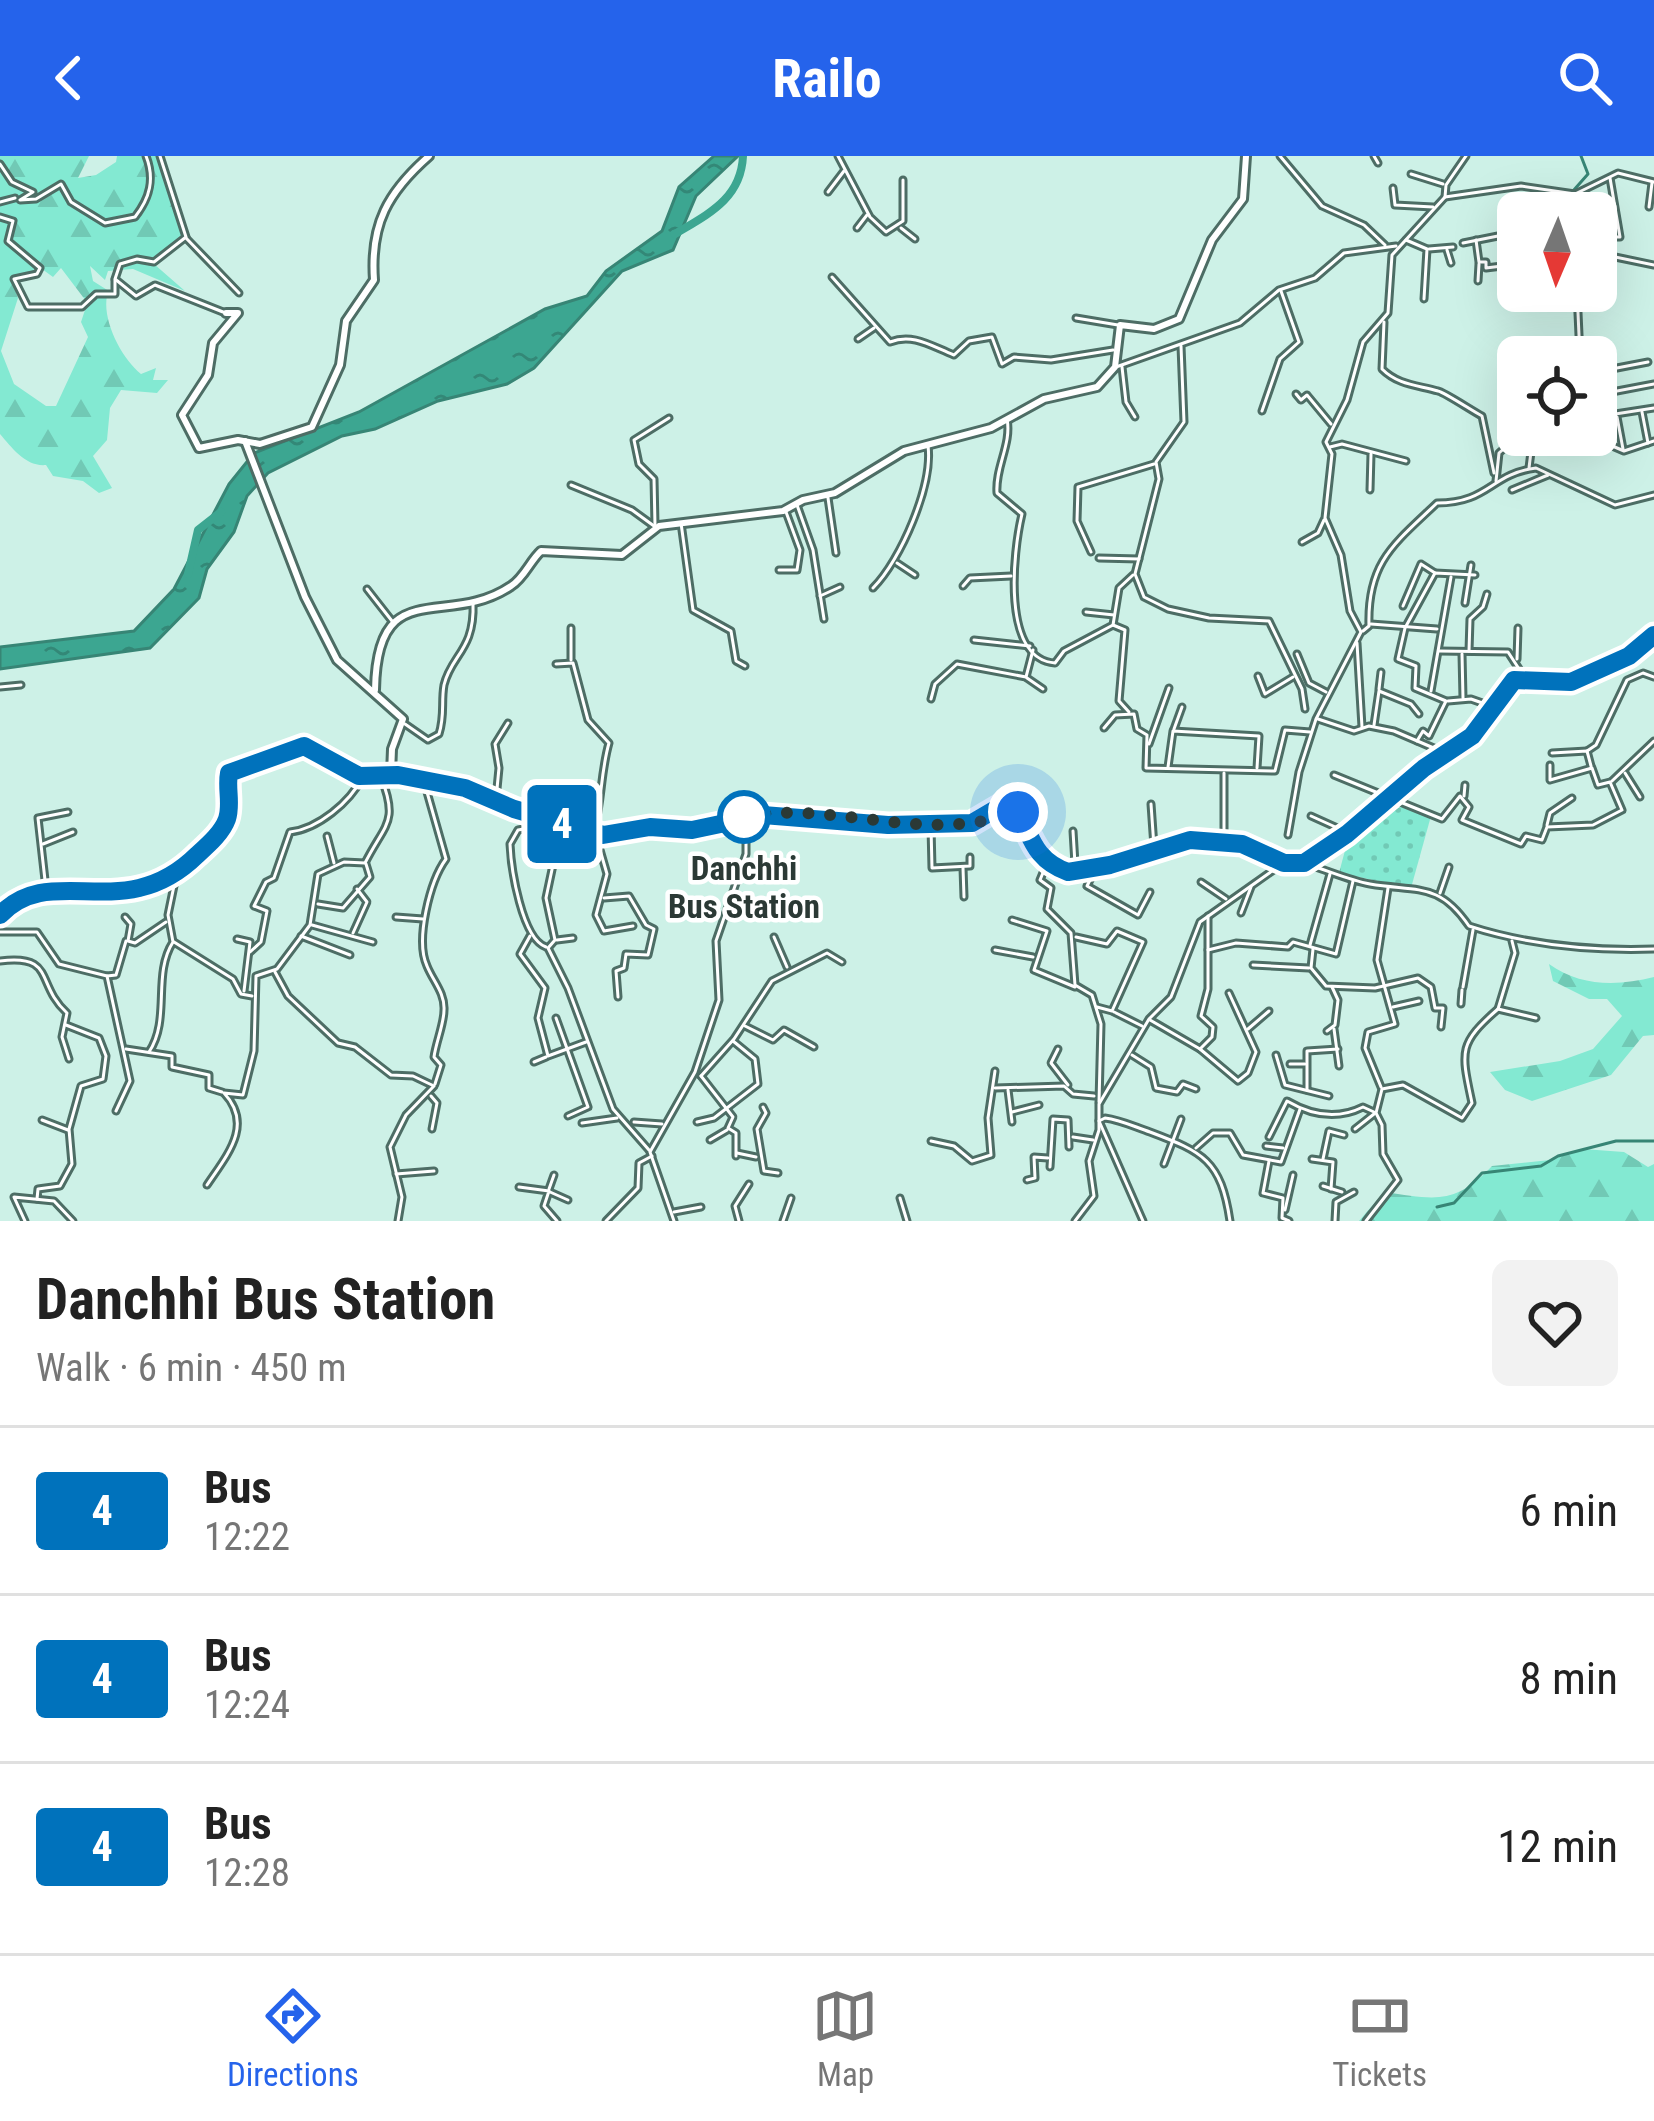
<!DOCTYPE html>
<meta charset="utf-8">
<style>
body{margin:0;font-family:"Roboto Condensed",sans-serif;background:#f2f2f2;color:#222;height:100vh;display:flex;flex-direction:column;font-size:45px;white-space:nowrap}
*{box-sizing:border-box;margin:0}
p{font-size:39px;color:#767676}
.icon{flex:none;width:66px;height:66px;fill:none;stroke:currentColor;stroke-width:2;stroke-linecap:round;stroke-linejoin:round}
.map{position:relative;height:1065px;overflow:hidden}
.sheet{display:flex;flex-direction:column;background:#fff;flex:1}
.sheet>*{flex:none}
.badge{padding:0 24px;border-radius:9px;font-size:42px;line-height:78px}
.needle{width:78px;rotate:182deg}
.controls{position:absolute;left:1497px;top:36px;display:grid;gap:24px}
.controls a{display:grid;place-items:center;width:120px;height:120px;border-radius:18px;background:#fff;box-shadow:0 12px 48px #0002;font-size:60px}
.you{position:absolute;width:60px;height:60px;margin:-30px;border:9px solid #fff;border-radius:50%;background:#1a73e8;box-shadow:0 0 0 18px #1a73e833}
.map>.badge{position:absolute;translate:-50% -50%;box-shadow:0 0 0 6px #fff}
.round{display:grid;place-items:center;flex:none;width:126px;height:126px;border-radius:18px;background:#f2f2f2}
.headline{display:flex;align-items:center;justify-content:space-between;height:204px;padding:0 36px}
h1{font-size:57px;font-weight:700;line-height:90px}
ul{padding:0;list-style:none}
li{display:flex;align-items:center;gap:36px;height:168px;padding:0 36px;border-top:3px solid #e0e0e0}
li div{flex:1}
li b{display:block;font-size:45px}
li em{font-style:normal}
li .badge{min-width:132px;font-weight:700;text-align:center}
header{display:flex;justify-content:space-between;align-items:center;height:156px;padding:0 36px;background:#2563eb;color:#fff;font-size:54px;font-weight:700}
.dock{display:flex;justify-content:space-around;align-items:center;height:168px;border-top:3px solid #e0e0e0;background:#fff;font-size:33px;color:#767676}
.dock a{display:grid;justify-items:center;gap:6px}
.dock .on{color:#2563eb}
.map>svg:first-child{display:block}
.grass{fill:url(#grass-dots)}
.forest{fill:url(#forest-firs)}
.water{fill:url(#water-ripples);stroke:#378575;stroke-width:3}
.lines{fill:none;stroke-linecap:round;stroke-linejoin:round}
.stream{stroke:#378575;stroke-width:3}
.river{stroke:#3ca691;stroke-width:8}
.minor-casing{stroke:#4d6d65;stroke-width:9}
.tertiary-casing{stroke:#4d6d65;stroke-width:12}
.primary-casing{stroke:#238876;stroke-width:15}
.minor{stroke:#fff;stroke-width:3}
.tertiary{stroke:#fff;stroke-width:6}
.primary{stroke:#78d1c2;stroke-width:9}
.line-casing{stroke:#fff;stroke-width:27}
.line{stroke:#0072bc;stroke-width:18}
.walk{stroke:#2b3935;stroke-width:12;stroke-dasharray:0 21.6}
.stop-dot{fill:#fff;stroke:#0072bc;stroke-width:6}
.labels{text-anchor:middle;stroke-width:9;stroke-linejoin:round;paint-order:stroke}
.stop-label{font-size:33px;font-weight:bold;fill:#2b3935;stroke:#fff}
</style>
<header><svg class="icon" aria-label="back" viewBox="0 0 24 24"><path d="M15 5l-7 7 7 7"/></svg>Railo<svg class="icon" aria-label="search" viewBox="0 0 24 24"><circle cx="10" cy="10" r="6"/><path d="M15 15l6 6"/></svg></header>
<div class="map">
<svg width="1654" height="1065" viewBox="0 0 1654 1065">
<defs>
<pattern id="grass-dots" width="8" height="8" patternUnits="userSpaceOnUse" patternTransform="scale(3)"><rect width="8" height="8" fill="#83e9d2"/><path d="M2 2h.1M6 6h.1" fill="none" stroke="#71c9b5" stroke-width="1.8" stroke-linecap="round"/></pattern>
<pattern id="forest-firs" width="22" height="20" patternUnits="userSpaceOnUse" patternTransform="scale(3)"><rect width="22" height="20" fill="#83e9d2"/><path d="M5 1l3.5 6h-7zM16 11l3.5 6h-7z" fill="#71c9b5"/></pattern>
<pattern id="water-ripples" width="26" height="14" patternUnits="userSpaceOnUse" patternTransform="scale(3)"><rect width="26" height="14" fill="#3ca691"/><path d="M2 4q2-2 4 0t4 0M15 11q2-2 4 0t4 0" fill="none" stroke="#387"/></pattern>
</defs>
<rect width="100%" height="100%" fill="#cdf1e7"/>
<polygon class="grass" points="1401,650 1431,660 1411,732 1339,717 1347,687"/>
<g class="forest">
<path d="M0,0H89L78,22L96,19L116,6L117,0H160L184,86L156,100L154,108L185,135L133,113L108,115L105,124L90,110L93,125L112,137H92L86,145L61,112L53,121L42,113L11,121L18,142L1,195L14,228L46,250H56L88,181L81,166L86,151L100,138L107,140C102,165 122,203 141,218L156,212L153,224H168L157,237L121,234L110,252L107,284L93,300L112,332L99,337L83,325L53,320L46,309C26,311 12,292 0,278Z"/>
<path d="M1549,808C1581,831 1618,830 1654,821V879L1643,880L1611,919L1532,945L1505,934L1490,916L1560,905L1593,893L1622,860L1607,843H1589L1553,825Z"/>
<path d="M1583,993L1624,996L1648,1011L1654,1008V1065H1359L1384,1036C1435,1043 1454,1050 1492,1010L1550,1004Z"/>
</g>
<polygon class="water" points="714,0 738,0 696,40 673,94 622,115 534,212 507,228 438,245 375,273 342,280 268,317 247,340 234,376 207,413 199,442 150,492 0,513 0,491 134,475 174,433 229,328 254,297 359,256 545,153 587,140 606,115 662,75 679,31"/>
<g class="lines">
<g class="stream">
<polyline points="1573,35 1588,18 1581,0"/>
<polyline points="1437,1051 1454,1047 1482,1017 1541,1010 1558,1000 1616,985 1654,985"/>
</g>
<g class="river">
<path d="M675,78C708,58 741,43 743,0"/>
<polyline points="188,418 198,374 221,356"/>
</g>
<defs>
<g id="minor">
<polyline points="160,0 186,81 154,106 137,103 120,108 115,123 136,140 155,129 223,156"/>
<polyline points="838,0 870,61 886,76 903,65 903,24"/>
<polyline points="1280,0 1322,50 1364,69 1385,89"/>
<polyline points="1374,0 1378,7"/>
<path d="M0,8L12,26L33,36L20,44L36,43L61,28L71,46L105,67L135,61C150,42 155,23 146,0"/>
<polyline points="1411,18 1443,28"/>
<polyline points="1393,32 1395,49 1433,51"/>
<polyline points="828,36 844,15"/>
<polyline points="1445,41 1521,30 1575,38 1618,17 1654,26"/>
<polyline points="0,46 15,42"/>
<polyline points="1649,51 1652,27"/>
<polyline points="1567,57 1575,39"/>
<polyline points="0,61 13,65 8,85 40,112 37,118 14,123 28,151 82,151 96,138 115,138 115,124"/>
<polyline points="857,72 867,59"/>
<polyline points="901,72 915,83"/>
<polyline points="1596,81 1620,81 1610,22"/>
<polyline points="186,82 239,137"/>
<polyline points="1406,84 1427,93 1424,143"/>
<polyline points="1476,84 1479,106 1486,106 1486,112 1518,108"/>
<polyline points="1463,87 1518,76"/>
<polyline points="1429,93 1453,91"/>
<polyline points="1447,94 1451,107"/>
<polyline points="1596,97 1654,109"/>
<path d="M832,121L890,186C913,177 931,190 954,199L969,185L992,181L1002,208L1014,201L1051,204L1113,194"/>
<polyline points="1478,125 1479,108"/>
<polyline points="1524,135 1525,137"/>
<polyline points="1577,135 1580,201"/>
<polyline points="1076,162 1118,169"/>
<path d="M1384,166L1382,213C1398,229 1417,229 1438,235C1444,236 1474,256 1482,260L1494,317"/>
<polyline points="858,183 874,172"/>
<polyline points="1181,190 1184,266 1156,306 1159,323 1135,418 1144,441 1168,453 1209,462 1269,465 1302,533 1305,553"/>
<polyline points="1521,201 1526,189"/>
<polyline points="1116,211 1240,167 1279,134 1315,122 1344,97 1396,90"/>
<polyline points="1122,211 1126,246 1135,261"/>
<polyline points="1596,216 1648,206"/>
<polyline points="1511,222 1518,208"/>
<polyline points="1296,238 1301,244 1307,239 1331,268"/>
<polyline points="1504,239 1507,224 1518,236"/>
<polyline points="1596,239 1654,228"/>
<polyline points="1262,255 1280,203 1299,186 1281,135"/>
<polyline points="1642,256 1648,287"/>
<polyline points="1596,261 1654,252"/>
<polyline points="1617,261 1623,293"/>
<path d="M1007,263C1012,288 995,311 997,337L1022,358C1013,396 1001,503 1055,507L1064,495L1113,469L1119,432L1133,419"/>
<polyline points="1587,279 1624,295 1654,285"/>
<polyline points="1330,291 1342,288 1406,305"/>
<polyline points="1529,312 1533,279"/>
<polyline points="1496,325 1499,297 1519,279"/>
<polyline points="571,329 632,354 654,370"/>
<polyline points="1370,334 1371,298"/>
<polyline points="1512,334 1548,319"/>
<polyline points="828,342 836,397"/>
<polyline points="797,349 813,394 824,463"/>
<polyline points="681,367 693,454 731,475 736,505 745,510"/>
<polyline points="655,369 654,323 639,308 634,284 669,262"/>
<polyline points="1302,386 1318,377 1324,364"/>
<polyline points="1091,396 1077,365 1078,331 1154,308"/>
<polyline points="1099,402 1139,403"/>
<polyline points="897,407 915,419"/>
<polyline points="779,414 797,414 800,394 786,356"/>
<polyline points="963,430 970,422 1011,420"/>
<path d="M873,432C901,404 933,329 928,290"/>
<polyline points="367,433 392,465"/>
<polyline points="820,440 840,431"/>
<polyline points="1465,447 1471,409"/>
<polyline points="1403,450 1421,408 1435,417"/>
<polyline points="1086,456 1114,459"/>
<polyline points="1371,468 1437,473"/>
<polyline points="1113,469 1125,474 1119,545 1129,556"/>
<path d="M1363,475L1369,470C1367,406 1394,388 1437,347C1489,347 1490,318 1536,312L1615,349L1654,339"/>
<polyline points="974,484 1030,490"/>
<polyline points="1357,487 1362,571"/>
<polyline points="1439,495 1508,496 1523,519"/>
<polyline points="1469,495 1470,463 1483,451 1487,438"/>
<polyline points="1297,498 1309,527 1326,536"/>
<polyline points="1462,498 1463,542"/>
<polyline points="1517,503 1518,472"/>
<polyline points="571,504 571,472"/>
<path d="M556,508L573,507L588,564L609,587C601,615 602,641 595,671"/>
<polyline points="1258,520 1265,538 1293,521"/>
<polyline points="1027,522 1043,533"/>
<polyline points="0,531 21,529"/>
<polyline points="1379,533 1381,516"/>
<polyline points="1431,535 1451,421"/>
<polyline points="931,543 935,528 957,508 1026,521 1033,494"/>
<polyline points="1448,545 1471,543 1491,550"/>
<polyline points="1318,563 1354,575 1369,570 1394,575 1443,596"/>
<path d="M405,568L428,584L439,578C445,559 441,546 444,529C451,499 475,494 473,447"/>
<polyline points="1374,569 1379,535 1411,548 1419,558"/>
<polyline points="1104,572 1115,559 1134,558 1137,573 1147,579 1146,612 1275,615 1285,574 1310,576"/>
<polyline points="1174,573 1182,551"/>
<polyline points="1417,585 1423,575 1429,580 1446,545 1415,532 1416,510 1398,503 1405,472 1435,417 1475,419"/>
<polyline points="1149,588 1169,532"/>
<polyline points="1587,595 1596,589 1627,524 1643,517 1654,521"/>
<polyline points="1552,597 1587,595 1591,610"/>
<polyline points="1168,611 1173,575 1259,580 1257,612"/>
<polyline points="1625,617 1640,641"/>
<polyline points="1334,619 1442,663 1460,640 1469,651 1462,664 1521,688 1526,680 1542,684 1547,671 1593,669 1622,654 1610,626 1598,629 1592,612 1550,624 1550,609"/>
<polyline points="1612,625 1654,585"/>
<path d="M425,629L446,703C430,725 415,784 427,810C433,825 445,837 444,854C444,868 436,886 434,901L441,909L435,928"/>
<polyline points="1464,640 1465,629"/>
<polyline points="496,643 499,612 495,588 508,567"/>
<polyline points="1151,648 1154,691"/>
<polyline points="1311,660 1342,674"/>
<polyline points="1547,669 1550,657 1572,642"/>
<polyline points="561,671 546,742 555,784 548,792 568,832 613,953 649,994"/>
<polyline points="931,671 932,712 970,710 970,701"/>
<polyline points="1073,675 1075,708"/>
<polyline points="1288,679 1299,616 1316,563 1361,476 1350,455 1341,399 1325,362 1332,298 1326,286 1347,244 1363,186 1388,157 1392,99 1445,41 1446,29 1466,0"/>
<polyline points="327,680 334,707"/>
<polyline points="596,680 607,718 596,759 604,775 633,770"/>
<polyline points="1224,686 1224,617"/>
<polyline points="43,688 73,676"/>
<polyline points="1047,707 1040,724 1051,732 1047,753 1071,777 1075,829 1092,839 1101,868 1099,946"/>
<path d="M1306,708C1327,714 1348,724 1370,728C1418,736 1439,726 1469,770C1528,789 1593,795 1654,793"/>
<polyline points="963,712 964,741"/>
<polyline points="1095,714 1087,730 1138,759 1150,736"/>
<polyline points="1201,726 1226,743"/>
<polyline points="46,733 38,662 68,656"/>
<polyline points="1440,737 1449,711"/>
<polyline points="604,742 629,740 646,769 654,773 648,799 626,798 624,812 616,815 618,841"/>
<polyline points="318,748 343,752 370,721 366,708"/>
<polyline points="1241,757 1251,731"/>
<polyline points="125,761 131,768 128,785 135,787 166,766"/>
<polyline points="396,761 423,763"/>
<polyline points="1012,764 1047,775 1034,814 1075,831"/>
<polyline points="312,769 373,786"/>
<polyline points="0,776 37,776 59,808 107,820 130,925 116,955"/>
<polyline points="353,777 367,746 357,733"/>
<polyline points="301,780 350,799"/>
<polyline points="530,780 520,798 545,832 538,862 548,900 586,886"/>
<polyline points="774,781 787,811"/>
<polyline points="1076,781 1107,788 1117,775 1143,786 1112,855 1097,851"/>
<polyline points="237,783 250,786 244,835"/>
<polyline points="557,784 573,782"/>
<polyline points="1512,785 1515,797 1498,853 1536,862"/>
<polyline points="174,786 233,823 241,838 252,840"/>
<polyline points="1310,789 1330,718"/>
<path d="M546,791C522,783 511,713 510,688L518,674L552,668"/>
<polyline points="1313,793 1311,812 1326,830 1375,832 1418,822 1431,831 1435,852 1443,852 1441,871"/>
<polyline points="995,794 1033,801"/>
<polyline points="1208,794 1236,787 1288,791 1293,786 1336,798 1353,725"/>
<path d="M250,796L261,786L267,755L254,750L266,726L274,722L290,676C318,673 350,646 362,622"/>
<path d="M0,805C56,798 35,828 67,857L62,881L69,903"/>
<polyline points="1253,809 1309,812"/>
<polyline points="275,816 288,840 338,887 355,891 391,919 413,920 434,930 406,959 390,991 402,1041 398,1065"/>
<polyline points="107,820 116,819 126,785"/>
<polyline points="1463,831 1473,774"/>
<polyline points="1461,848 1462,834"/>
<polyline points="1393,851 1419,845"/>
<polyline points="1114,856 1142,870"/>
<polyline points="556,862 588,951 568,960"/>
<polyline points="1150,864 1200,893 1212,881 1213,871 1201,860 1208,833 1208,760"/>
<polyline points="745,870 773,884 784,874 814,891"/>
<polyline points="1248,873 1269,855"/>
<polyline points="1334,873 1339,910"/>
<polyline points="1327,875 1335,869 1338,844 1332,831"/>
<polyline points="126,893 172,900 172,911 209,919 209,932 222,936"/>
<polyline points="1058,893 1051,907 1068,929"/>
<polyline points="1200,893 1238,925 1248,917 1256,896 1229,837"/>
<path d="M149,896C171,863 152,819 173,786L168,759L176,720"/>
<polyline points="1132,899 1151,911 1156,932 1177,936 1183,928 1196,933"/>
<polyline points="1276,899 1285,929 1329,940"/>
<polyline points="534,906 546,901"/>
<polyline points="1290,908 1305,908"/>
<polyline points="701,920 734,883 772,825 827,797 842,806"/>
<polyline points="701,920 733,961 728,972 736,977 736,1000"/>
<polyline points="1381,931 1365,892 1368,876 1395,868 1377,804 1388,732"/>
<polyline points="995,932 1064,930 1073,938 1094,940"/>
<polyline points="1008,934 1012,966"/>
<polyline points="1307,934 1307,895 1338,893"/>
<polyline points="431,940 437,947 432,973"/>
<polyline points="763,951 766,957 757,973 764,1015 778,1017"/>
<polyline points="1012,956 1039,949"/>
<polyline points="42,964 68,974"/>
<polyline points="634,966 662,968"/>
<polyline points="697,966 714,962 758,928 755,903 733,885"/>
<polyline points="582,967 617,962"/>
<polyline points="1355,973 1374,958"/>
<polyline points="1073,981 1093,984"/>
<path d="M1269,981L1287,945C1311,959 1337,964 1363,951L1374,956"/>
<polyline points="710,984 727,974"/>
<polyline points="931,985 954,990 972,1005 991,999 988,962 995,915"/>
<polyline points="1266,990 1283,992"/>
<polyline points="1196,992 1213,977 1230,977 1243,999 1281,1006 1300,953"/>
<polyline points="737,997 756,1001"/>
<polyline points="1312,1003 1333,1006 1331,1033"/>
<polyline points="1323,1003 1329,975 1344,979"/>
<polyline points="1269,1005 1263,1037 1283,1042 1282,1062 1289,1065"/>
<polyline points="1164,1008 1181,963"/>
<polyline points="1050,1011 1053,963 1068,964 1069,991"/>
<polyline points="396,1018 434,1015"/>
<polyline points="1027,1024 1035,1022 1034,1001 1048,1002"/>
<path d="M207,1029C227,999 254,969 224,937L243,939L254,895L256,820L277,813L310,769L318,718L344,706L365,707C385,667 399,667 381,621"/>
<polyline points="1323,1030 1342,1036"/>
<polyline points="519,1031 549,1035 544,1050 557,1065"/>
<polyline points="549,1033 554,1019"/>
<polyline points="550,1036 568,1044"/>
<polyline points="900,1042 907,1065"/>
<polyline points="37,1043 38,1033 60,1030 72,1008 69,973 81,930 103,923 106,900 99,882 66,869"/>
<polyline points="1285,1054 1293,1019"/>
<polyline points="674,1056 701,1051"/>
<polyline points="25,1065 14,1041 54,1045 73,1065"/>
<polyline points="606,1065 638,1032 639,1007 652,1000"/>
<polyline points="674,1065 650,996 695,916 719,844 716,785 746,698 746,668"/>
<polyline points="739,1065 735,1050 749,1028"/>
<polyline points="783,1065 791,1042"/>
<polyline points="1075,1065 1094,1040 1089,1005 1099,974 1099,948 1149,863 1171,841 1200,766 1282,708"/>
<path d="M1143,1065L1099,965L1105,962C1121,964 1135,971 1150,976C1203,996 1221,1004 1230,1065"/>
<polyline points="1335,1065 1336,1046 1354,1036"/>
<path d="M1366,1065L1398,1024L1383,998L1382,969L1376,957L1382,933L1403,929L1462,962L1472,947C1461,895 1458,888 1498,853"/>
</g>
<g id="tertiary">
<path d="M226,157H238L213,187L208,219L182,259L199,292L238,284L260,288L312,271L340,209L346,165L374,124C370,68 388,36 429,0"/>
<polyline points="245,285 305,441 337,504 403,563 392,593 391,618"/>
<path d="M375,534C377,416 446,474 511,430C524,422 530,405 541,395L622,399L659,370L783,355L803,344L835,337L904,295L991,272L1044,243L1097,231L1115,211L1120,169L1154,173L1179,163L1212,84L1243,43L1246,0"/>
</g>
<path id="primary" d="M0,759C32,726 66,739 105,739C155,739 205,706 227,663L229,617L261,610L304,590L359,620L398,619L465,632L514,653L603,679L650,671L692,674L763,659L888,669L972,667L1006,647C1032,660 1022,700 1068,716L1190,684L1242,689L1284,707H1304L1347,678L1424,612L1472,580L1514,524L1571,526L1629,499L1654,479"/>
</defs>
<use href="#minor" class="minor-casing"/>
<use href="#tertiary" class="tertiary-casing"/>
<use href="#primary" class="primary-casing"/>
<use href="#minor" class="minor"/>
<use href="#tertiary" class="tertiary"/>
<use href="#primary" class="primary"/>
</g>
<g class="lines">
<defs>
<path id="line" d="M0,759C52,704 124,771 197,699C208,689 222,677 227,663C232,648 226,632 229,617L304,590L359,620L398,619L465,632L514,653L603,679L650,671L692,674L763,659L888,669L972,667L1006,647C1032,659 1022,700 1068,716L1110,709L1190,684L1242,688L1284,707H1304L1347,678L1424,612L1472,580L1514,524L1571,526L1629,500L1654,479"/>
</defs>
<use href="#line" class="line-casing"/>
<use href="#line" class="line"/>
<path class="walk" d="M744,661C822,645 904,680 983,665L1000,648L1018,656"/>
</g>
<circle class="stop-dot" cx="744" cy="661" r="24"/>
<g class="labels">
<g class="stop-label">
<text x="744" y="724">Danchhi<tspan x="744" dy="38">Bus Station</tspan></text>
</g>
</g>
</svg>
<div class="controls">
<a><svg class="needle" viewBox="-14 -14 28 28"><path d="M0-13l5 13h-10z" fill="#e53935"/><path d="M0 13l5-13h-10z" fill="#767676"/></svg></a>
<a><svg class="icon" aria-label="locate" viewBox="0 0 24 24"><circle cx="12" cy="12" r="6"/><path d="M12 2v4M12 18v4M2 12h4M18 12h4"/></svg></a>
</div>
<div class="you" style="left:1018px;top:656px"></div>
<b class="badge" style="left:562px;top:668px;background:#0072bc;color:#fff">4</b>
</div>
<section class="sheet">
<div class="headline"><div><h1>Danchhi Bus Station</h1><p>Walk · 6 min · 450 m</p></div><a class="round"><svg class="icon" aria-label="heart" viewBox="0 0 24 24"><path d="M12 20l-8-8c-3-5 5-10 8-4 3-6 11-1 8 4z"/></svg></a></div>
<ul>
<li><span class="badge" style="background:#0072bc;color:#fff">4</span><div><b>Bus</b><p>12:22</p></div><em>6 min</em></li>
<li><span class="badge" style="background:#0072bc;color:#fff">4</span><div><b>Bus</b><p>12:24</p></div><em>8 min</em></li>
<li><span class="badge" style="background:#0072bc;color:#fff">4</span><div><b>Bus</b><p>12:28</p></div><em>12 min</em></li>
</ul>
</section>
<nav class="dock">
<a class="on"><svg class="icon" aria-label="directions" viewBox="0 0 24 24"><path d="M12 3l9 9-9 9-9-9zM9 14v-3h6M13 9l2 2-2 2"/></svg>Directions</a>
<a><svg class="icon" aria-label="map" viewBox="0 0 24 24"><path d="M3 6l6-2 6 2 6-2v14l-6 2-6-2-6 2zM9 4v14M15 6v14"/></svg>Map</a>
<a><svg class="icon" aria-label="tickets" viewBox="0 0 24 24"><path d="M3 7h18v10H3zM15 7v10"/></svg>Tickets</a>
</nav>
